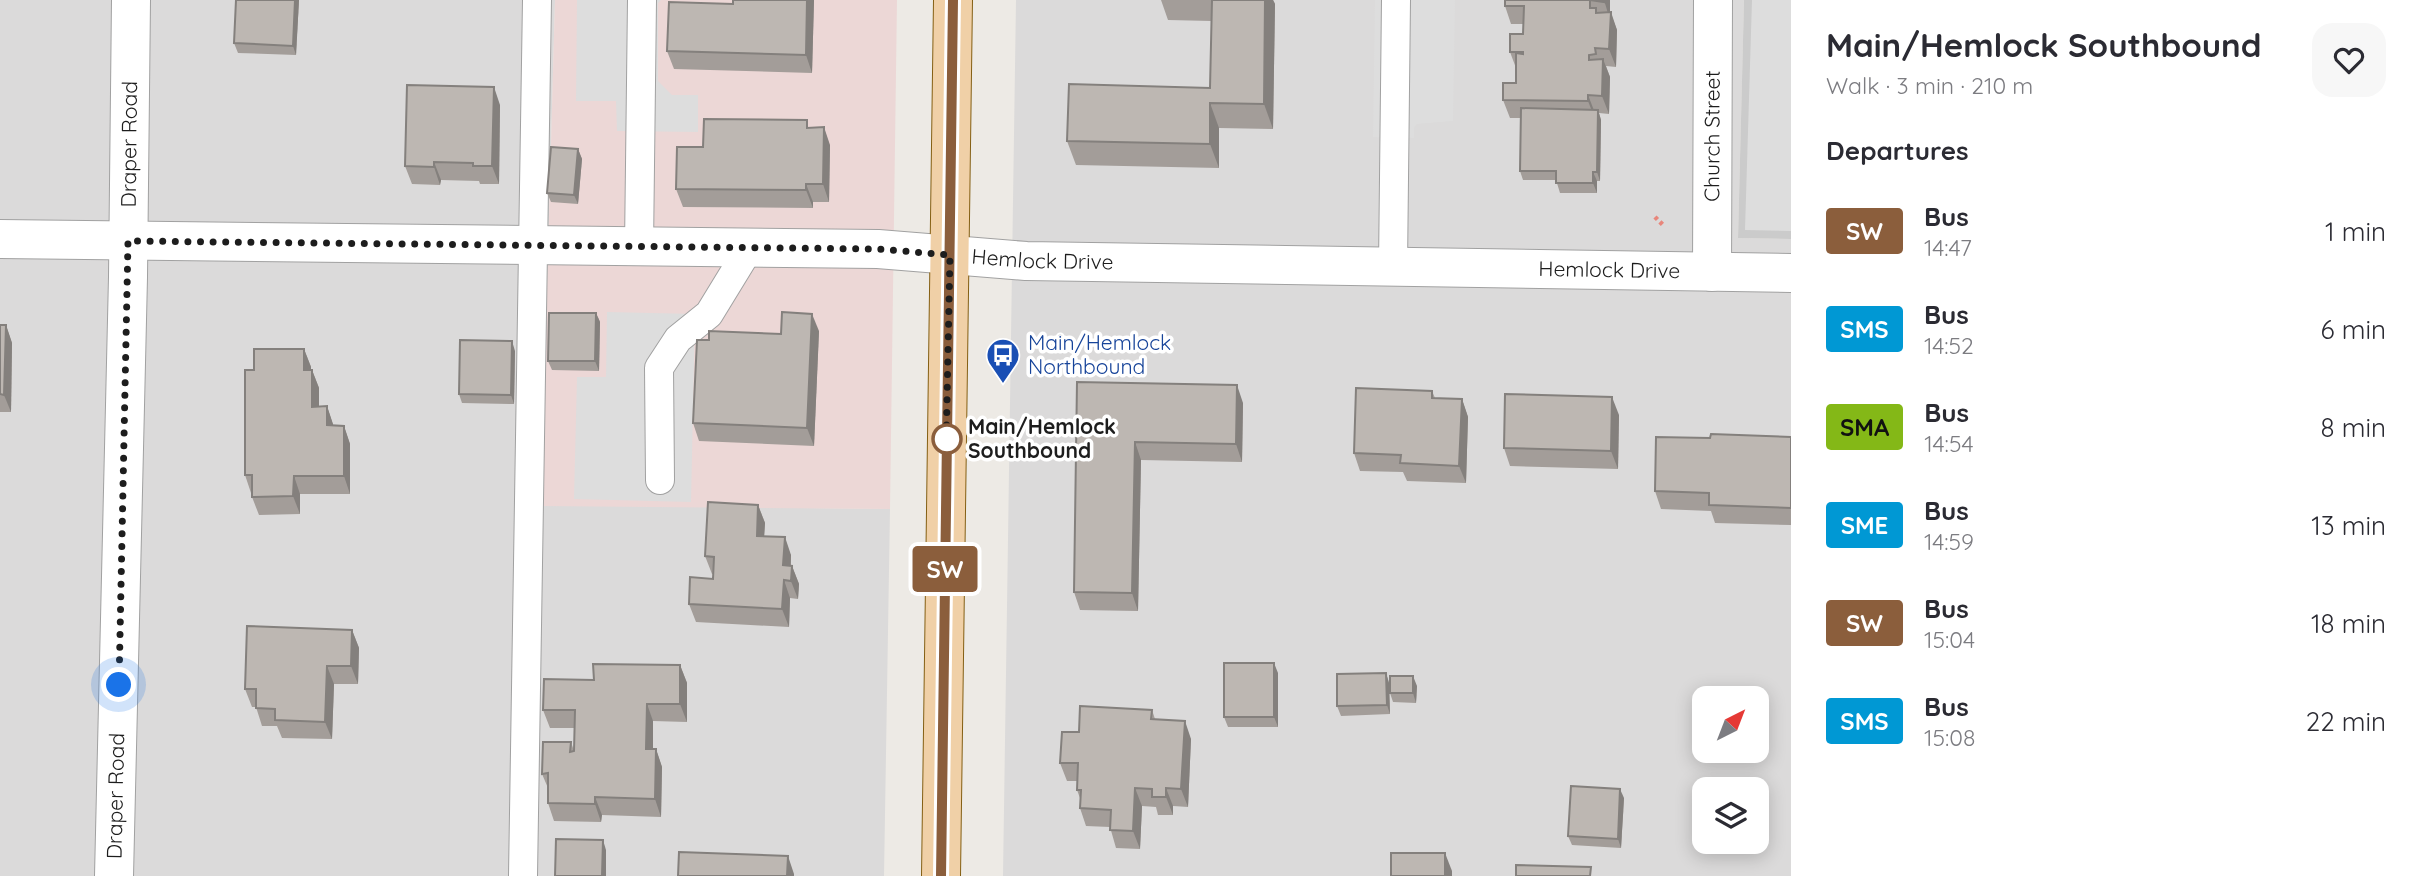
<!DOCTYPE html>
<meta charset="utf-8">
<style>
body{margin:0;font-family:Quicksand,sans-serif;background:#f7f7f7;color:#2b2b33;height:100vh;display:flex;flex-direction:column;font-size:26px;white-space:nowrap}
*{box-sizing:border-box;margin:0}
p{font-size:23px;color:#7c7c81}
.icon{flex:none;width:38px;height:38px;fill:none;stroke:currentColor;stroke-width:2;stroke-linecap:round;stroke-linejoin:round}
.map{position:relative;flex:1;overflow:hidden}
.details{display:flex;flex-direction:column;background:#fff;width:630px}
.details>*{flex:none}
.badge{padding:0 14px;border-radius:5px;font-size:24px;line-height:46px}
.needle{width:46px;rotate:42deg}
.buttons{position:absolute;left:1692px;top:686px;display:grid;gap:14px}
.buttons a{display:grid;place-items:center;width:77px;height:77px;border-radius:14px;background:#fff;box-shadow:0 4px 18px #0003;font-size:35px}
.you{position:absolute;width:35px;height:35px;margin:-18px;border:5px solid #fff;border-radius:50%;background:#1a73e8;box-shadow:0 0 0 10px #1a73e833}
.map>.badge{position:absolute;translate:-50% -50%;box-shadow:0 0 0 4px #fff}
h2{padding:0 35px;font-size:26px;line-height:63px}
.round{display:grid;place-items:center;flex:none;width:74px;height:74px;border-radius:21px;background:#f7f7f7}
.head{display:flex;align-items:center;justify-content:space-between;height:119px;padding:0 35px}
h1{font-size:33px;font-weight:800;line-height:52px}
ul{padding:0;list-style:none}
li{display:flex;align-items:center;gap:21px;height:98px;padding:0 35px}
li div{flex:1}
li b{display:block;font-size:26px}
li em{font-style:normal}
li .badge{min-width:77px;font-weight:700;text-align:center}
main{display:flex;flex:1;min-height:0}
.map>svg:first-child{display:block}
.residential{fill:#dbdada;fill-rule:evenodd}
.commercial{fill:#ecd7d6}
.religious{fill:#cbcbcb}
.parking{fill:#ddd}
.lines{fill:none;stroke-linecap:round;stroke-linejoin:round}
.service-casing{stroke:#a1a1a1;stroke-width:30}
.minor-casing{stroke:#a1a1a1;stroke-width:40}
.tertiary-casing{stroke:#a1a1a1;stroke-width:40}
.primary-casing{stroke:#845f13;stroke-width:40}
.path{stroke:#e8867b;stroke-width:4.5;stroke-dasharray:3.5 3.5;stroke-linecap:butt}
.service{stroke:#fff;stroke-width:28}
.minor{stroke:#fff;stroke-width:38}
.tertiary{stroke:#fff;stroke-width:38}
.primary{stroke:#f0d0a7;stroke-width:38}
.wall{fill:#a39d99}
.shaded-wall{fill:#84807d}
.building{fill:#bdb7b2;stroke:#84807d;stroke-width:2}
.line-casing{stroke:#fff;stroke-width:16}
.line{stroke:#8b5e3c;stroke-width:10}
.walk{stroke:#1d1d1d;stroke-width:7;stroke-dasharray:0 12.6}
.stop-dot{fill:#fff;stroke:#8b5e3c;stroke-width:3.5}
.labels{text-anchor:middle;stroke-width:7;stroke-linejoin:round;paint-order:stroke}
.street-label{font-size:21px;fill:#1d1d1d;stroke:#fff}
.transit-label{font-size:21px;fill:#164399;stroke:#fff;text-anchor:start}
.stop-label{font-size:21px;font-weight:bold;fill:#1d1d1d;stroke:#fff;text-anchor:start}
</style>
<main>
<div class="map">
<svg width="1791" height="876" viewBox="0 0 1791 876">
<rect width="100%" height="100%" fill="#edeae5"/>
<g class="residential">
<polygon points="0,0 555,0 541,505 890,509 884,876 0,876"/>
<path d="M1016,0H1744L1738,238L1791,239V876H1003ZM1704,698H1757V751H1704ZM1704,789H1757V842H1704Z"/>
</g>
<polygon class="commercial" points="555,0 897,0 890,509 541,506"/>
<polygon class="religious" points="1744,0 1791,0 1791,239 1738,238"/>
<g class="parking">
<polygon points="577,0 661,0 658,3 658,81 672,95 698,95 698,132 617,131 616,101 576,101"/>
<polygon points="1375,0 1455,0 1453,121 1417,124 1414,128 1414,138 1373,137"/>
<polygon points="1752,0 1791,0 1791,231 1745,230"/>
<polygon points="607,312 695,314 691,502 574,499 577,377 606,377"/>
</g>
<g class="lines">
<defs>
<g id="service">
<polyline points="639,247 642,0"/>
<polyline points="1393,267 1396,0"/>
<polyline points="660,480 659,368 678,339 709,314 750,247"/>
<polyline points="523,876 537,0"/>
</g>
<g id="minor">
<path id="s1" d="M0,239L878,249L1026,261L1791,273"/>
<path id="s2" d="M1712,272L1713,0"/>
</g>
<g id="tertiary">
<path id="s3" d="M114,876L128,277L131,0"/>
</g>
<polyline id="primary" points="941,876 953,0"/>
</defs>
<use href="#service" class="service-casing"/>
<use href="#minor" class="minor-casing"/>
<use href="#tertiary" class="tertiary-casing"/>
<use href="#primary" class="primary-casing"/>
<polyline class="path" points="1655,217 1664,226"/>
<use href="#service" class="service"/>
<use href="#minor" class="minor"/>
<use href="#tertiary" class="tertiary"/>
<use href="#primary" class="primary"/>
</g>
<g class="wall">
<polygon points="236,0 299,0 296,55 238,53 234,43"/>
<polygon points="814,0 812,73 674,69 667,51 733,4"/>
<polygon points="1161,0 1273,0 1275,4 1273,129 1219,128 1219,168 1076,165 1067,141 1210,88 1212,21 1168,20"/>
<polygon points="1505,0 1610,0 1610,12 1617,30 1616,67 1606,66 1610,77 1609,114 1599,113 1601,120 1600,181 1597,181 1597,193 1560,193 1556,180 1523,180 1520,171 1521,118 1510,118 1503,100 1516,83 1516,68 1510,52 1523,34 1523,24 1511,24 1505,6"/>
<polygon points="500,105 499,184 480,184 479,181 441,180 440,185 412,184 405,166"/>
<polygon points="830,145 829,202 813,202 813,208 683,207 676,189 703,147"/>
<polygon points="578,149 582,159 578,204 551,202 547,193"/>
<polygon points="596,313 600,322 599,371 552,370 548,361"/>
<polygon points="0,325 6,325 12,343 11,412 0,412"/>
<polygon points="819,331 814,446 699,441 693,423 709,340"/>
<polygon points="304,349 311,367 311,370 312,370 319,388 319,407 327,406 333,425 344,426 350,444 350,494 300,494 300,514 259,515 252,497 252,493 251,493 245,475 254,370"/>
<polygon points="515,351 514,404 462,403 459,394"/>
<polygon points="1077,382 1243,403 1242,462 1141,460 1138,611 1080,610 1074,592"/>
<polygon points="1432,391 1435,398 1462,399 1468,417 1466,483 1407,481 1403,472 1360,471 1354,453"/>
<polygon points="1619,415 1618,469 1510,466 1504,448"/>
<polygon points="1791,437 1791,525 1715,523 1711,511 1661,509 1655,491 1710,438"/>
<polygon points="758,505 765,523 764,536 791,555 791,566 792,566 799,584 798,599 790,598 789,627 696,622 689,604 713,579 713,574 712,574 705,556"/>
<polygon points="352,630 359,648 358,684 334,684 332,739 282,738 277,726 262,726 256,707 252,707 245,689"/>
<polygon points="680,665 687,683 687,722 653,721 653,749 656,749 662,767 661,817 602,815 601,822 554,821 548,803 548,788 542,774 571,742 574,751 575,728 550,728 543,710 594,680"/>
<polygon points="1278,673 1278,727 1228,727 1224,717"/>
<polygon points="1386,673 1389,683 1390,714 1341,716 1337,706"/>
<polygon points="1417,686 1416,703 1393,702 1390,693"/>
<polygon points="1152,710 1155,719 1191,739 1188,807 1173,806 1173,815 1158,815 1156,807 1142,806 1140,849 1116,848 1110,827 1086,826 1080,808 1080,798 1077,790 1078,781 1067,781 1060,763 1079,732"/>
<polygon points="1624,798 1621,848 1572,845 1568,836"/>
</g>
<g class="shaded-wall">
<polygon points="295,0 299,0 296,55 293,46"/>
<polygon points="807,0 814,0 812,73 806,55"/>
<polygon points="1265,0 1273,0 1275,4 1273,129 1264,104"/>
<polygon points="1604,0 1610,0 1610,20 1611,12 1617,30 1616,67 1609,49 1610,20"/>
<polygon points="1603,59 1610,77 1609,114 1602,96"/>
<polygon points="494,87 500,105 499,184 492,166"/>
<polygon points="1588,95 1595,113 1595,119 1588,101"/>
<polygon points="1210,103 1219,128 1219,168 1210,144"/>
<polygon points="1598,110 1601,120 1600,181 1597,172"/>
<polygon points="824,127 830,145 829,202 823,184"/>
<polygon points="578,149 582,159 578,204 574,195"/>
<polygon points="434,162 441,180 440,185 434,167"/>
<polygon points="1593,172 1597,181 1597,193 1593,183"/>
<polygon points="806,184 813,202 813,208 806,190"/>
<polygon points="596,313 600,322 599,371 595,361"/>
<polygon points="812,314 819,331 814,446 807,428"/>
<polygon points="6,325 12,343 11,412 4,395"/>
<polygon points="512,341 515,351 514,404 511,395"/>
<polygon points="304,349 311,367 311,388 304,370"/>
<polygon points="312,370 319,388 319,425 312,407"/>
<polygon points="1237,385 1243,403 1242,462 1236,444"/>
<polygon points="1612,397 1619,415 1618,469 1611,451"/>
<polygon points="1462,399 1468,417 1466,483 1459,466"/>
<polygon points="327,406 333,424 334,443 327,425"/>
<polygon points="344,426 350,444 350,494 344,476"/>
<polygon points="1135,442 1141,460 1138,611 1132,593"/>
<polygon points="294,476 300,494 300,514 293,496"/>
<polygon points="758,505 765,523 763,554 757,536"/>
<polygon points="785,537 791,555 790,581 783,565"/>
<polygon points="792,566 799,584 798,599 791,581"/>
<polygon points="784,580 790,598 789,627 782,609"/>
<polygon points="352,630 359,648 358,684 351,666"/>
<polygon points="1274,663 1278,673 1278,727 1274,717"/>
<polygon points="680,665 687,683 687,722 680,704"/>
<polygon points="327,666 334,684 332,739 325,722"/>
<polygon points="1386,673 1389,683 1390,714 1387,705"/>
<polygon points="1413,676 1417,686 1416,703 1413,693"/>
<polygon points="647,704 653,721 653,767 646,749"/>
<polygon points="1185,721 1191,739 1188,807 1181,789"/>
<polygon points="656,749 662,767 661,817 655,799"/>
<polygon points="1135,788 1142,806 1140,849 1133,831"/>
<polygon points="1166,788 1173,806 1173,815 1166,797"/>
<polygon points="1620,789 1624,798 1621,848 1618,839"/>
<polygon points="595,797 602,815 601,822 595,804"/>
<polygon points="603,840 606,850 606,876 602,876"/>
<polygon points="1445,853 1452,871 1452,876 1445,876"/>
<polygon points="788,856 794,874 794,876 787,876"/>
</g>
<g class="building">
<polygon points="236,0 295,0 293,46 234,43"/>
<polygon points="733,0 807,0 806,55 667,51 669,2 733,4"/>
<polygon points="1212,0 1265,0 1264,104 1210,103 1210,144 1067,141 1069,84 1210,88"/>
<polygon points="1505,0 1604,0 1604,2 1590,0 1590,8 1596,8 1596,13 1611,12 1609,49 1595,48 1596,54 1589,55 1589,60 1603,59 1602,96 1588,95 1588,101 1503,100 1503,83 1516,83 1516,53 1523,54 1523,52 1510,52 1510,34 1523,34 1524,6 1505,6"/>
<polygon points="407,85 494,87 492,166 473,166 473,163 434,162 434,167 405,166"/>
<polygon points="1521,108 1598,110 1597,172 1593,172 1593,183 1556,183 1556,171 1520,171"/>
<polygon points="704,119 807,120 807,128 824,127 823,184 806,184 806,190 676,189 677,147 703,147"/>
<polygon points="551,147 578,149 574,195 547,193"/>
<polygon points="782,312 812,314 807,428 693,423 697,340 709,340 709,331 781,334"/>
<polygon points="549,313 596,313 595,361 548,361"/>
<polygon points="0,325 6,325 4,395 0,394"/>
<polygon points="460,340 512,341 511,395 459,394"/>
<polygon points="254,349 304,349 304,370 312,370 312,407 327,406 327,425 344,426 344,476 294,476 293,496 252,497 252,475 245,475 245,370 254,370"/>
<polygon points="1077,382 1237,385 1236,444 1135,442 1132,593 1074,592"/>
<polygon points="1356,388 1432,391 1432,398 1462,399 1459,466 1400,463 1401,455 1354,453"/>
<polygon points="1505,394 1612,397 1611,451 1504,448"/>
<polygon points="1711,434 1791,437 1791,508 1709,505 1709,493 1655,491 1656,437 1710,438"/>
<polygon points="708,502 758,505 757,536 785,537 783,565 792,566 791,581 784,580 782,609 689,604 690,577 713,579 714,557 705,556"/>
<polygon points="247,626 352,630 351,666 327,666 325,722 275,720 275,709 256,708 256,689 245,689"/>
<rect x="1224" y="663" width="50" height="54"/>
<polygon points="593,664 680,665 680,704 647,704 646,749 656,749 655,799 595,797 595,804 548,803 548,773 542,774 543,742 571,742 570,752 574,751 575,710 543,710 544,679 594,680"/>
<polygon points="1386,673 1387,705 1337,706 1337,674"/>
<rect x="1390" y="676" width="23" height="17"/>
<polygon points="1080,706 1152,710 1151,719 1185,721 1181,789 1166,788 1166,797 1152,797 1152,789 1135,788 1133,831 1110,830 1111,810 1080,808 1081,790 1077,790 1078,763 1060,763 1062,732 1079,732"/>
<polygon points="1571,786 1620,789 1618,839 1568,836"/>
<polygon points="556,839 603,840 602,876 555,876"/>
<polygon points="679,852 788,856 787,876 678,876"/>
<rect x="1391" y="853" width="54" height="23"/>
<polygon points="1516,865 1591,867 1590,876 1516,876"/>
</g>
<g class="lines">
<defs>
<polyline id="line" points="941,876 953,0"/>
</defs>
<use href="#line" class="line-casing"/>
<use href="#line" class="line"/>
<polyline class="walk" points="119,685 128,241 878,249 950,255 946,450 947,439"/>
</g>
<defs>
<symbol id="bus-pin" viewBox="-11 -11 22 30"><path d="M0 17L-7.5 6A9.5 9.5 0 1 1 7.5 6Z" fill="#1a4fb4" stroke="#fff"/><path d="M-5-6H5V4H4V6H2V4H-2V6H-4V4H-5ZM-3.5-4V0h7V-4ZM-3.5 1.2v1.5H-2V1.2ZM2 1.2v1.5H3.5V1.2Z" fill="#fff"/></symbol>
</defs>
<g fill-rule="evenodd">
<use href="#bus-pin" x="984" y="336" width="38" height="52"/>
</g>
<circle class="stop-dot" cx="947" cy="439" r="14"/>
<g class="labels">
<g class="street-label">
<text dy="7" stroke="none"><textPath href="#s2" startOffset="136">Church Street</textPath></text>
<text dy="7" stroke="none"><textPath href="#s3" startOffset="732">Draper Road</textPath></text>
<text dy="7" stroke="none"><textPath href="#s1" startOffset="1043">Hemlock Drive</textPath></text>
<text dy="7" stroke="none"><textPath href="#s1" startOffset="1610">Hemlock Drive</textPath></text>
<text dy="7" stroke="none"><textPath href="#s3" startOffset="80">Draper Road</textPath></text>
</g>
<g class="transit-label">
<text x="1028" y="350">Main/Hemlock<tspan x="1028" dy="24">Northbound</tspan></text>
</g>
<g class="stop-label">
<text x="968" y="434">Main/Hemlock<tspan x="968" dy="24">Southbound</tspan></text>
</g>
</g>
</svg>
<div class="buttons">
<a><svg class="needle" viewBox="-14 -14 28 28"><path d="M0-13l5 13h-10z" fill="#e53935"/><path d="M0 13l5-13h-10z" fill="#7c7c81"/></svg></a>
<a><svg class="icon" aria-label="layers" viewBox="0 0 24 24"><path d="M12 4l9 5-9 5-9-5zM3 14l9 5 9-5"/></svg></a>
</div>
<div class="you" style="left:119px;top:685px"></div>
<b class="badge" style="left:945px;top:569px;background:#8b5e3c;color:#fff">SW</b>
</div>
<section class="details">
<div class="head"><div><h1>Main/Hemlock Southbound</h1><p>Walk · 3 min · 210 m</p></div><a class="round"><svg class="icon" aria-label="heart" viewBox="0 0 24 24"><path d="M12 20l-8-8c-3-5 5-10 8-4 3-6 11-1 8 4z"/></svg></a></div>
<h2>Departures</h2>
<ul>
<li><span class="badge" style="background:#8b5e3c;color:#fff">SW</span><div><b>Bus</b><p>14:47</p></div><em>1 min</em></li>
<li><span class="badge" style="background:#0098d4;color:#fff">SMS</span><div><b>Bus</b><p>14:52</p></div><em>6 min</em></li>
<li><span class="badge" style="background:#84b817;color:#111">SMA</span><div><b>Bus</b><p>14:54</p></div><em>8 min</em></li>
<li><span class="badge" style="background:#0098d4;color:#fff">SME</span><div><b>Bus</b><p>14:59</p></div><em>13 min</em></li>
<li><span class="badge" style="background:#8b5e3c;color:#fff">SW</span><div><b>Bus</b><p>15:04</p></div><em>18 min</em></li>
<li><span class="badge" style="background:#0098d4;color:#fff">SMS</span><div><b>Bus</b><p>15:08</p></div><em>22 min</em></li>
</ul>
</section>
</main>
